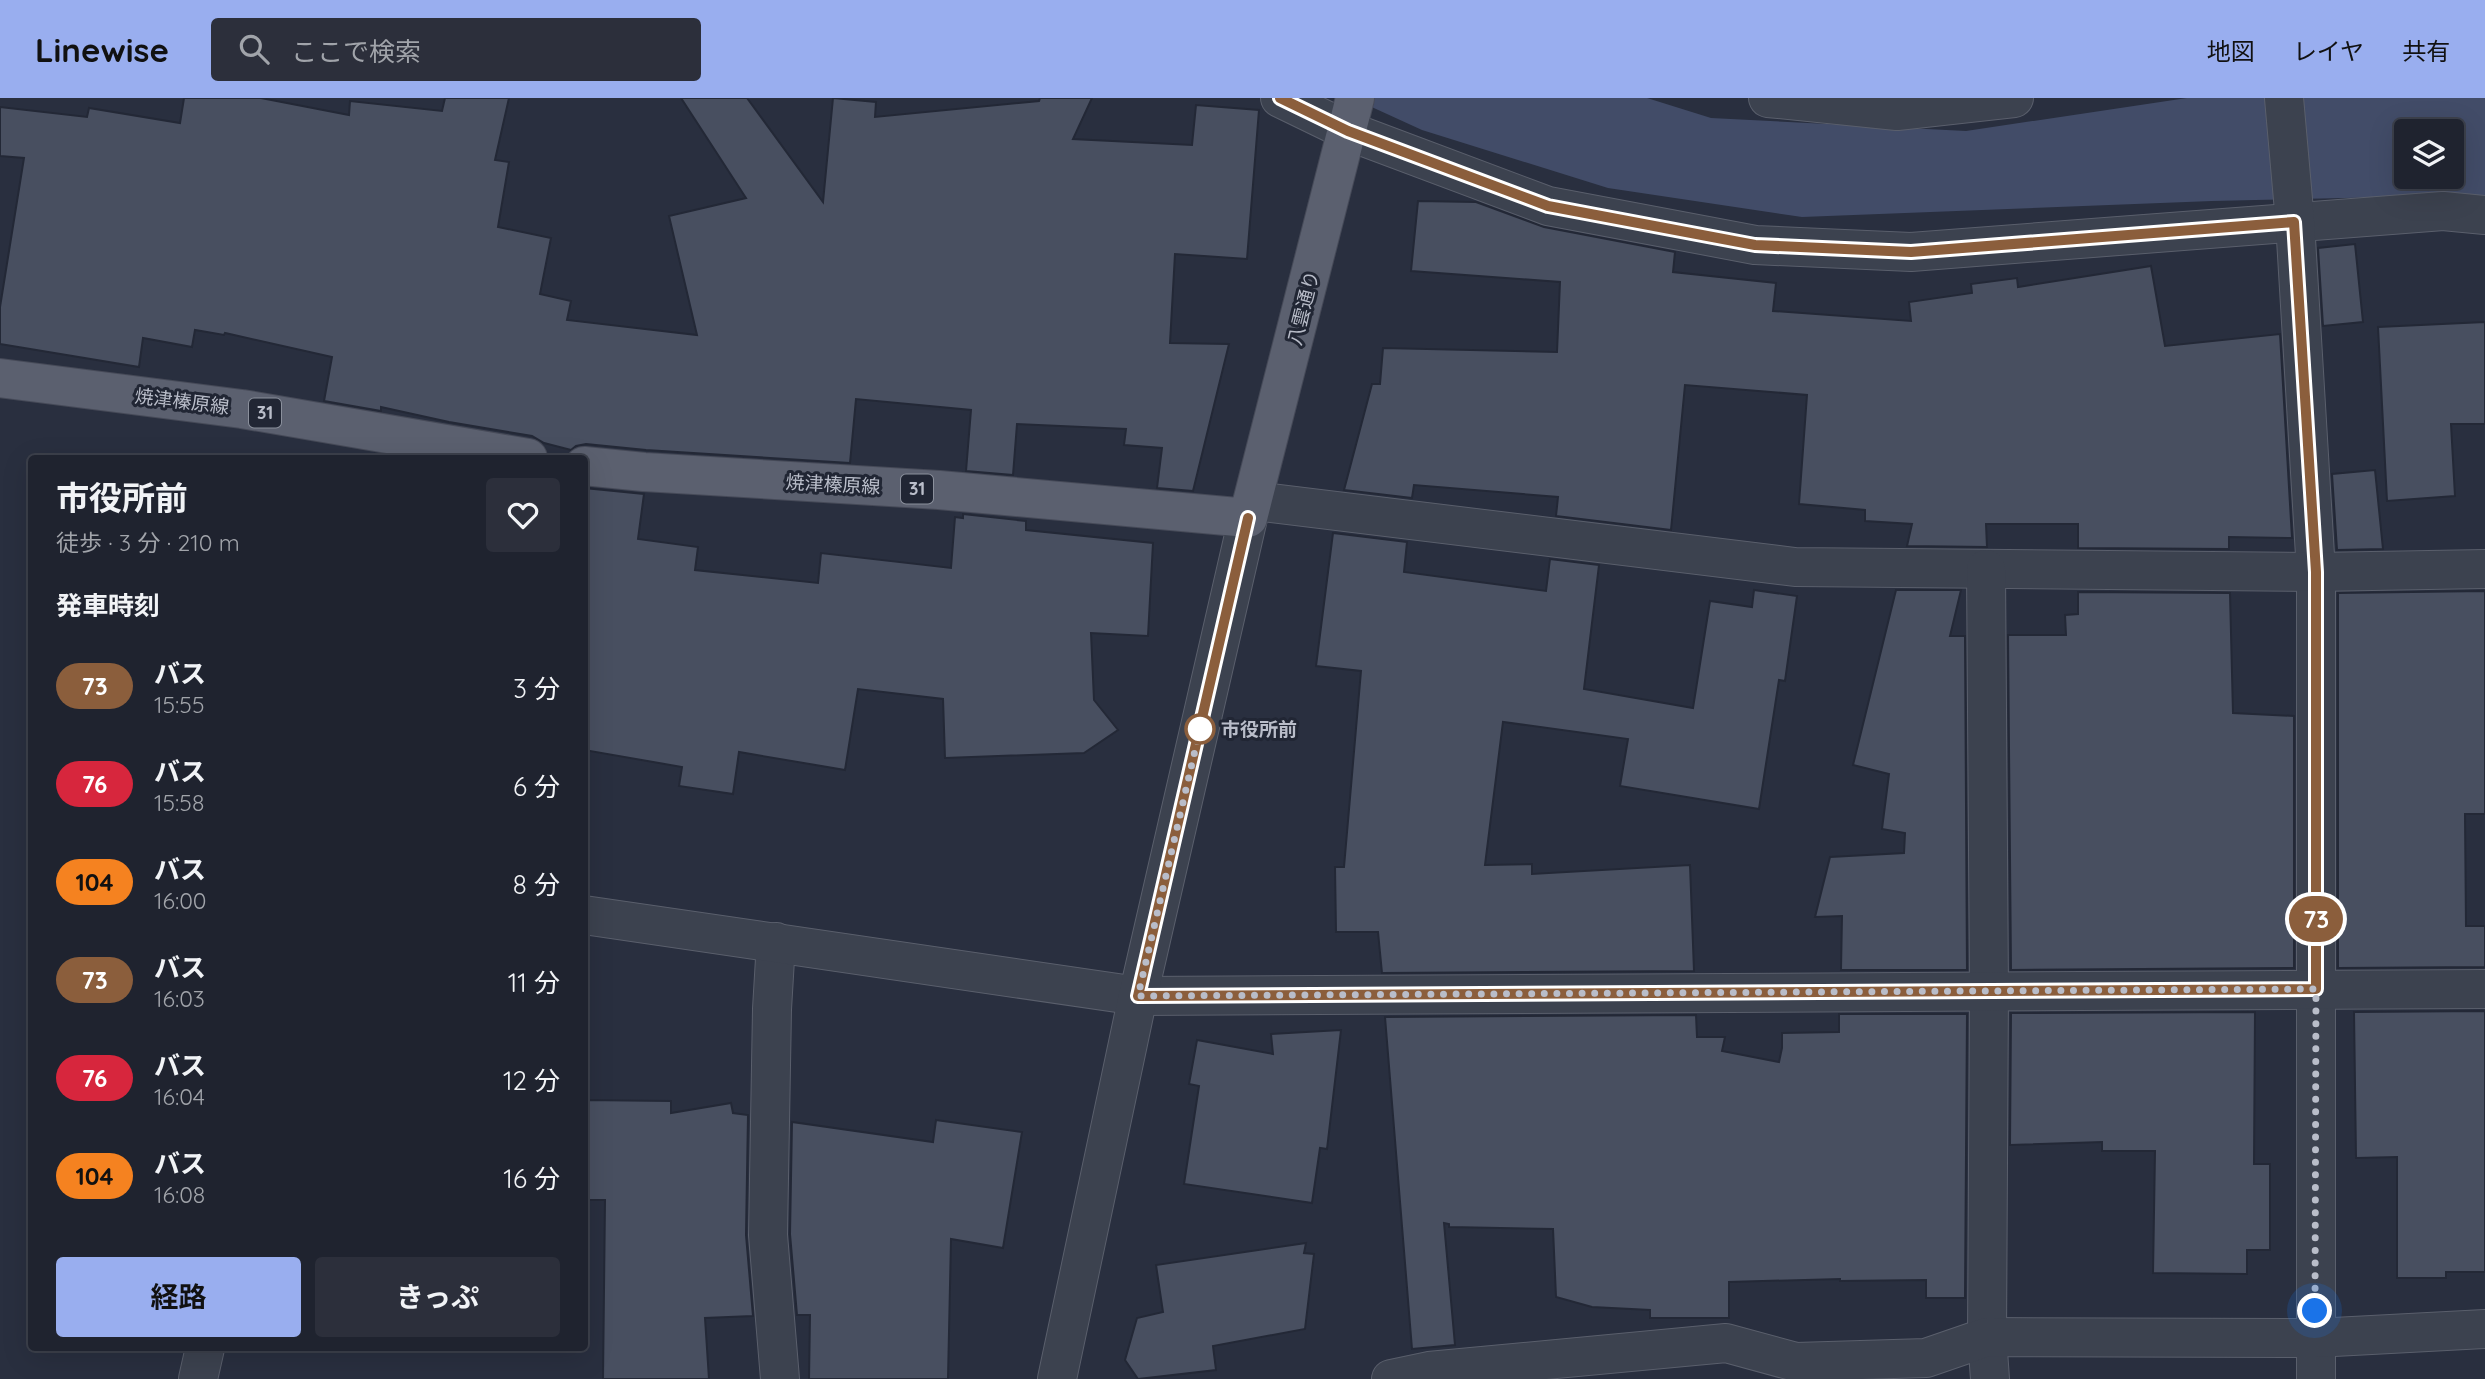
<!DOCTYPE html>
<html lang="ja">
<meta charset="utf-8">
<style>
body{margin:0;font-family:Quicksand,"Noto Sans JP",sans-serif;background:#2c2f3b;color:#f1f3f6;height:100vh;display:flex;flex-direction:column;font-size:26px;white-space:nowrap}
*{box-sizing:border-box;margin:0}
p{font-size:23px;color:#a1a4aa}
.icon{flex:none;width:38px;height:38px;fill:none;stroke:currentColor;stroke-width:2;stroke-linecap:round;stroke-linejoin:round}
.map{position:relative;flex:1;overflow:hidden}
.sheet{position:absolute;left:28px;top:357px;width:560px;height:896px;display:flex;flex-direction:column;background:#1f232f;border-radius:7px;box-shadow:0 7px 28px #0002,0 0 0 2px #3c404b}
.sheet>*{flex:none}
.badge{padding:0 14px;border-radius:23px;font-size:24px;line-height:46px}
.controls{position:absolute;left:2394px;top:21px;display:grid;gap:14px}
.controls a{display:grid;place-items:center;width:70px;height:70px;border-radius:7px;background:#1f232f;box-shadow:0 7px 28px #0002,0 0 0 2px #3c404b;font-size:35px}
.you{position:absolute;width:35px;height:35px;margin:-18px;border:5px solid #fff;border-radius:50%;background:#1a73e8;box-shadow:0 0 0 10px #1a73e833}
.map>.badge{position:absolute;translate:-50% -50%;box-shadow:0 0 0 4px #fff}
h2{padding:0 28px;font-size:26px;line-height:63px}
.round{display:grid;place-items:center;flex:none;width:74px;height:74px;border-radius:7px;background:#2c2f3b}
.summary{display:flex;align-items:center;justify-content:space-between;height:119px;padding:0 28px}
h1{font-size:33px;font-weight:700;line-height:52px}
.primary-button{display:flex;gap:14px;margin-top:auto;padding:14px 28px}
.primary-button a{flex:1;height:80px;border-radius:7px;background:#99aeef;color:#111;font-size:28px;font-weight:700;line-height:80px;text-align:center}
.primary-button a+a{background:#2c2f3b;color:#f1f3f6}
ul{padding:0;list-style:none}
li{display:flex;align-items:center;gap:21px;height:98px;padding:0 28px}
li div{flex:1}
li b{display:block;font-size:26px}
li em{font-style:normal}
li .badge{min-width:77px;font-weight:700;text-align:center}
header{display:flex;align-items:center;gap:42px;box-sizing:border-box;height:98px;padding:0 35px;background:#99aeef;color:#111}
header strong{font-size:33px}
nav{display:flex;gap:38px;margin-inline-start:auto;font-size:24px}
.search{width:490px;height:63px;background:#2c2f3b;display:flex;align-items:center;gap:18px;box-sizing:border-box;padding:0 24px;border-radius:7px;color:#a1a4aa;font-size:26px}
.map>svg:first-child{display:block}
.water{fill:#424c68;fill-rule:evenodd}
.building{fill:#484f60;stroke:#232836;stroke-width:2}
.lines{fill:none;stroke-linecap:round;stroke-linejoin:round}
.minor-casing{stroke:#5a5f6c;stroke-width:40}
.tertiary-casing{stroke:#5a5f6c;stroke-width:40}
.primary-casing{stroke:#464a58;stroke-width:40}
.minor{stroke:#3c424f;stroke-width:38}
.tertiary{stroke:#3c424f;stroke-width:38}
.primary{stroke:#5b606f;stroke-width:38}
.line-casing{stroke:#fff;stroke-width:16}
.line{stroke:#8b5e3c;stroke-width:10}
.walk{stroke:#b9bdc9;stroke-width:7;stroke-dasharray:0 12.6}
.stop-dot{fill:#fff;stroke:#8b5e3c;stroke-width:3.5}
.labels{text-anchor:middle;stroke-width:6;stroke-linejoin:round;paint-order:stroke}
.shield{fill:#212634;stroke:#8b909c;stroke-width:2}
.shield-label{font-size:18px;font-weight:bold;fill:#b9bdc9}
.street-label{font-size:19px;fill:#b9bdc9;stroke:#212634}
.stop-label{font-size:19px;font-weight:bold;fill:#b9bdc9;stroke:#212634;text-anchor:start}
</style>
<header>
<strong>Linewise</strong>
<div class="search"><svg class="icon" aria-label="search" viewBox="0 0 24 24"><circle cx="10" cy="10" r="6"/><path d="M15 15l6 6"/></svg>ここで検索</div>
<nav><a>地図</a><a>レイヤ</a><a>共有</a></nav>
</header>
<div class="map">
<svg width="2485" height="1281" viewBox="0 0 2485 1281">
<rect width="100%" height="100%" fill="#292f3f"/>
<path class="water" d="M1352,0H1647L1711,20L1966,33L2187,0H2485V97L2212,103L1802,119L1608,90L1422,32ZM2406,33H2452V79H2406Z"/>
<g class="building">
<polygon points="184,0 261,0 349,17 350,3 442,13 445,0 509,0 495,62 509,64 498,129 551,140 540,196 571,203 567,222 697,237 669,118 746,100 681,0 747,0 823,104 833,0 876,4 875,19 1039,3 1040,0 1092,0 1073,41 1192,47 1196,7 1259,12 1247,161 1175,156 1170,245 1229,246 1193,393 1157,390 1162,350 1124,347 1126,331 1017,326 1013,377 966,373 971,312 856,301 850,365 646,352 586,346 576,348 571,352 544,345 532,338 449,324 381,309 381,313 324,303 332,259 225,235 224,237 195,232 192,249 143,240 139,269 0,246 0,209 24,60 0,58 0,9 87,19 89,10 180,25"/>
<polygon points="1418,103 1476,104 1544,129 1675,154 1673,174 1776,185 1773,213 1911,223 1909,204 1972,195 1971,186 2017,180 2018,189 2151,168 2165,248 2280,236 2292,440 2229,439 2229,451 2078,450 2078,426 1986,426 1987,449 1907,448 1912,426 1865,423 1865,412 1799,406 1807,297 1685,287 1671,432 1556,418 1558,399 1414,387 1412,400 1344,392 1372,286 1380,286 1383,250 1557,254 1560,184 1411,173"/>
<polygon points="2355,146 2363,224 2323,228 2318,150"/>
<polygon points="2485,224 2485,326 2451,326 2455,398 2387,403 2378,229"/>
<polygon points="2375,372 2383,451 2337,452 2332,376"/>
<polygon points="584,390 644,396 638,441 698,449 695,472 818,485 821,455 951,470 955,419 963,420 963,416 1026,423 1026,432 1153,445 1148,538 1091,535 1094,602 1118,632 1084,655 945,660 943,601 858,591 845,672 739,654 733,696 679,688 682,669 584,652"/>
<polygon points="1333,435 1407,444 1404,474 1546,493 1550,461 1599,467 1584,591 1693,610 1710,503 1752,509 1754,492 1797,498 1785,583 1779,582 1759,711 1620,688 1628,641 1503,624 1485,767 1532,766 1532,776 1690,767 1694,873 1382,875 1378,834 1336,834 1335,769 1344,769 1361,573 1316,568"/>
<polygon points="1896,492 1961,492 1950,538 1965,538 1967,872 1841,872 1842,818 1815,819 1830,759 1904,755 1905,735 1882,731 1889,676 1853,667"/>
<polygon points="2485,493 2485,716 2465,716 2466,828 2485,828 2485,869 2338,870 2338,495"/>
<polygon points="2078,494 2230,495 2233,615 2294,618 2294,870 2011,872 2008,537 2066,537 2065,517 2078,516"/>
<polygon points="2485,913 2485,1174 2446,1174 2446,1180 2397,1180 2397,1059 2356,1060 2354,914"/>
<polygon points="2255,914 2254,1066 2270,1066 2270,1152 2247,1152 2247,1176 2153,1175 2155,1053 2102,1053 2102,1044 2010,1047 2011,915"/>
<polygon points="1839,916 1967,916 1965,1200 1926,1200 1926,1182 1840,1183 1840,1181 1729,1184 1729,1220 1650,1220 1650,1212 1592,1209 1556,1199 1553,1131 1449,1129 1449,1126 1444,1125 1455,1247 1412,1251 1385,919 1696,917 1697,939 1725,939 1722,953 1779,964 1782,950 1782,935 1839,934"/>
<polygon points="1341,932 1327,1051 1320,1050 1312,1105 1184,1086 1199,988 1189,986 1197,942 1273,956 1271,936"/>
<polygon points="584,1002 671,1003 671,1015 731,1005 733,1015 748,1017 746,1137 753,1218 705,1220 709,1281 603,1281 605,1102 584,1102"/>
<polygon points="936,1022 1022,1034 1003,1150 951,1141 948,1281 809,1281 810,1217 797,1217 790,1136 792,1024 933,1044"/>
<polygon points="1306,1145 1304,1155 1314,1156 1305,1231 1213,1248 1216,1272 1138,1281 1125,1262 1137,1220 1163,1214 1156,1167"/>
</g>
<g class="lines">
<defs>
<g id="minor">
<polyline points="1280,0 1348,33 1548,108 1755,147 1911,154 2443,113 2485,117"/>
<polyline points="1768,0 1897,13 2014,0"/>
<polyline points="2284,0 2295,124 2316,474 2316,1281"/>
<polyline points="1254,403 1795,469 2316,474 2485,471"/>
<polyline points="1986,471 1989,893 1987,1239 1990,1281"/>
<polyline points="776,844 772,911 768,1137 780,1281"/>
<polyline points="1138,898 2485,891"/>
<polyline points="1391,1281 1429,1273 1726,1245 1796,1264 1926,1260 1987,1239 2315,1240 2485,1231"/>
</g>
<g id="tertiary">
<polyline points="584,817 1138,898"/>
<polyline points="198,1281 205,1250"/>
<polyline points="1057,1281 1138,898 1248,420"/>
</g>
<g id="primary">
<polyline points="0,280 242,311 528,360"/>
<polyline points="584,368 644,374 939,392 1248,420 1355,0"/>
</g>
</defs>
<use href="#minor" class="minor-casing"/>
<use href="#tertiary" class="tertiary-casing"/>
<use href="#primary" class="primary-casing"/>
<use href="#minor" class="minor"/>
<use href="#tertiary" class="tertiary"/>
<use href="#primary" class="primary"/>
</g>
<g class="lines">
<defs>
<polyline id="line" points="1248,420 1138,898 2316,891 2316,474 2294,124 1911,154 1755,147 1548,108 1348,33 1280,0"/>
</defs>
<use href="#line" class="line-casing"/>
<use href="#line" class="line"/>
<polyline class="walk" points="1200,631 1138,898 2316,891 2315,1213"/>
</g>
<circle class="stop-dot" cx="1200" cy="631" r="14"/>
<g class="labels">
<g class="shield">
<rect x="249" y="300.5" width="32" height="29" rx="5"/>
<rect x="901" y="376.5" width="32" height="29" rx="5"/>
</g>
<g class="shield-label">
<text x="265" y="321">31</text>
<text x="917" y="397">31</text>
</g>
<g class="street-label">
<text transform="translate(1303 210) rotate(-76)" y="7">八雲通り</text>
<text transform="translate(182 303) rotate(7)" y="7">焼津榛原線</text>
<text transform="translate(833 386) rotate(3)" y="7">焼津榛原線</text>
</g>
<g class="stop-label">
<text x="1221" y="638">市役所前</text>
</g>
</g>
</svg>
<div class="controls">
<a><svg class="icon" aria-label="layers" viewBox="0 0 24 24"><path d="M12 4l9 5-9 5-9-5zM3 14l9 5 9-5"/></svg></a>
</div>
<div class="you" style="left:2315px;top:1213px"></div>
<b class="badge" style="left:2316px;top:821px;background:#8b5e3c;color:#fff">73</b>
<section class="sheet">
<div class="summary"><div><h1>市役所前</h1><p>徒歩 · 3 分 · 210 m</p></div><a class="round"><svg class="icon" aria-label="heart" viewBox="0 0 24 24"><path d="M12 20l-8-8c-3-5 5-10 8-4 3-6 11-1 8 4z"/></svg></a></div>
<h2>発車時刻</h2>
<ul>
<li><span class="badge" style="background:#8b5e3c;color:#fff">73</span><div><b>バス</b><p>15:55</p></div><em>3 分</em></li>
<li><span class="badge" style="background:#d7263d;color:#fff">76</span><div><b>バス</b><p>15:58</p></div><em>6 分</em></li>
<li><span class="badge" style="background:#f58220;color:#111">104</span><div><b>バス</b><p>16:00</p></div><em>8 分</em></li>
<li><span class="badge" style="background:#8b5e3c;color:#fff">73</span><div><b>バス</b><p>16:03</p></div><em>11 分</em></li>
<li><span class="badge" style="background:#d7263d;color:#fff">76</span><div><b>バス</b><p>16:04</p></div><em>12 分</em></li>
<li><span class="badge" style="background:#f58220;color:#111">104</span><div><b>バス</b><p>16:08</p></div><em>16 分</em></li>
</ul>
<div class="primary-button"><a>経路</a><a>きっぷ</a></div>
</section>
</div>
